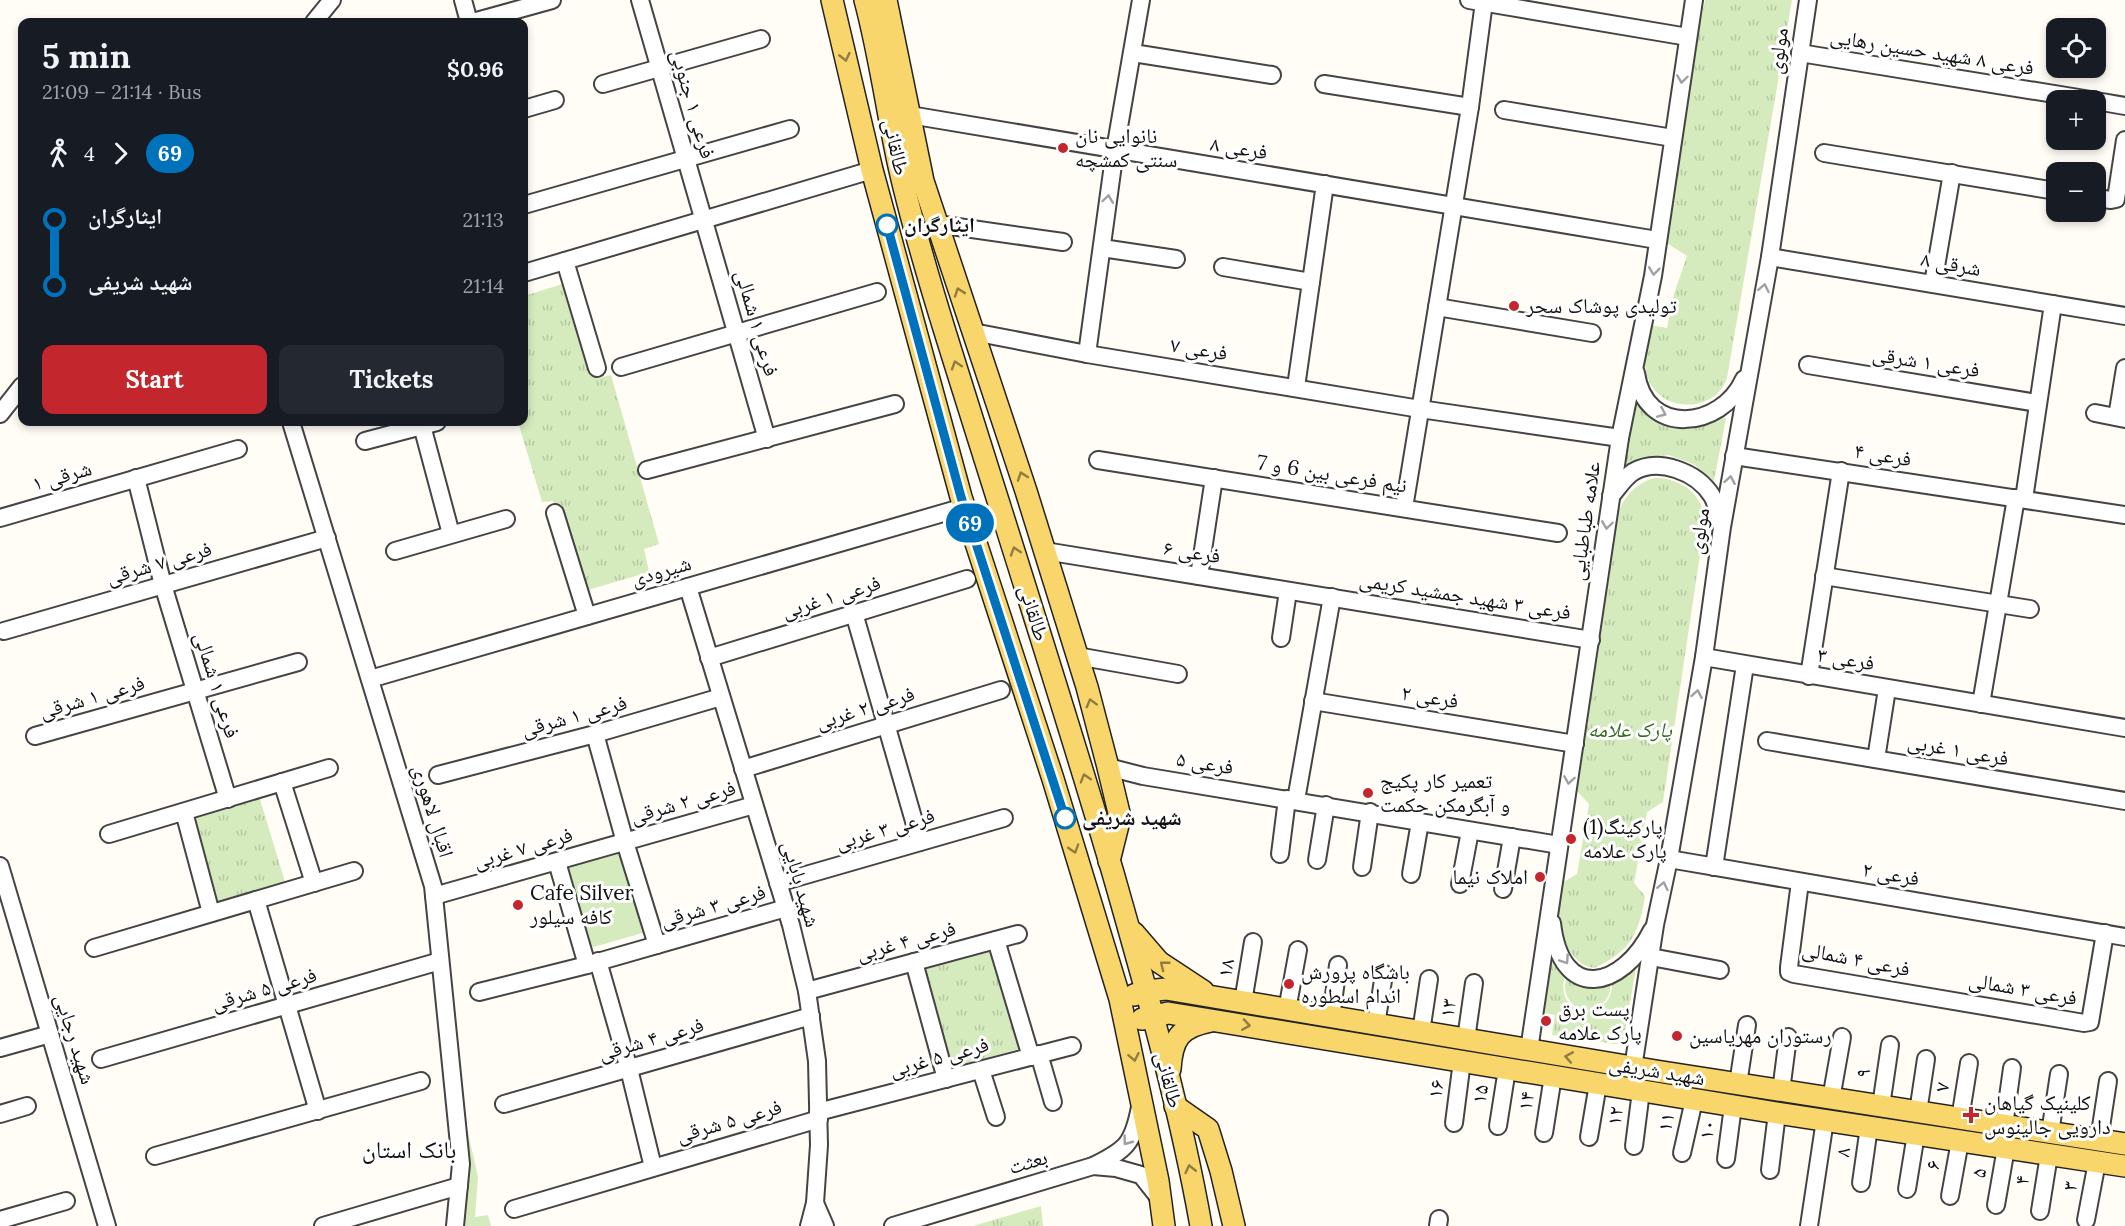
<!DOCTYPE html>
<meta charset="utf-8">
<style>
body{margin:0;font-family:Lora,"Noto Naskh Arabic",serif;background:#242831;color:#f1f3f6;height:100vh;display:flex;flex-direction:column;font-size:22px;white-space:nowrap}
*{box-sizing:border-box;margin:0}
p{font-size:20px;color:#9ea1a6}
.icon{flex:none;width:33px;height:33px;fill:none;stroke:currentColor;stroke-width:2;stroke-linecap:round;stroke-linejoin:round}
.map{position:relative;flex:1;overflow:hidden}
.panel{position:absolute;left:18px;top:18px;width:510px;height:408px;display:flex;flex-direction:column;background:#171b24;border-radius:12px;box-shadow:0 3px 9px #0003}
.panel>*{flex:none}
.badge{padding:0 12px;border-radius:20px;font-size:21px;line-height:39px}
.buttons{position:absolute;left:2046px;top:18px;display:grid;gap:12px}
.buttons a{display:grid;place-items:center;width:60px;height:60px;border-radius:12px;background:#171b24;box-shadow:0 3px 9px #0003;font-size:30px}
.map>.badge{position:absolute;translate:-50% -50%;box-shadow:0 0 0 3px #fff}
.legs{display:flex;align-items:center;gap:9px;height:66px;padding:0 24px;font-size:20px}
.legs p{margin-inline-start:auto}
.head{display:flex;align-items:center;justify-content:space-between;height:102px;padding:0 24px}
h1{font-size:33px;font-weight:800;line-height:45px}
.button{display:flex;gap:12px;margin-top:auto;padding:12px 24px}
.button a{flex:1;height:69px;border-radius:12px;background:#c4262e;color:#fff;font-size:24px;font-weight:800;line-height:69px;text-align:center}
.button a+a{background:#242831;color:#f1f3f6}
ul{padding:0 24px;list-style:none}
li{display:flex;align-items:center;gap:21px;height:66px;font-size:22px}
li i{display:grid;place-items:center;width:9px;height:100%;margin:0 8px;background:currentColor}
li i::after{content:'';width:15px;height:15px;margin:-8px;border:4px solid;border-radius:50%;background:#171b24}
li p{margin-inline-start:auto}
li:first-child i{background:linear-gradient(#0000 50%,currentColor 0)}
li:last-child i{background:linear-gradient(currentColor 50%,#0000 0)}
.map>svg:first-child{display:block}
.grass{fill:#d5ebbd}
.park{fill:url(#park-tufts)}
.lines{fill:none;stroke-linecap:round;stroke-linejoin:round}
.minor-casing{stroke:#444;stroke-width:20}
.major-casing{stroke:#222;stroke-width:24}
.minor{stroke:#fff;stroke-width:16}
.major{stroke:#f9d66b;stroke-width:21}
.oneway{stroke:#917d42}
.oneway2{stroke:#a0a0a0}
.line-1-casing{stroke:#fff;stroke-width:14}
.line-1{stroke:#0072bc;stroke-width:9}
.poi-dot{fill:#c4262e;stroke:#fff;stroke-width:2}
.stop-1-dot{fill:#fff;stroke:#0072bc;stroke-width:3}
.labels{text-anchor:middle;stroke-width:6;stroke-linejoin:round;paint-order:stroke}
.street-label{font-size:21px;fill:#111;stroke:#fff}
.poi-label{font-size:21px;fill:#111;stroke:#fff;text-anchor:start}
.stop-label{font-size:21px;font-weight:bold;fill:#111;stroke:#fff;text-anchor:start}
.park-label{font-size:21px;font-style:italic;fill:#2f6b1f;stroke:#fff}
.quarter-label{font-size:24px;fill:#111;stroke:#fff}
</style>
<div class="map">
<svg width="2125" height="1226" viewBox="0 0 2125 1226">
<defs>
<pattern id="park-tufts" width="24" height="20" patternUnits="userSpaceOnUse" patternTransform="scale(1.5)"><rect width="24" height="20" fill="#d5ebbd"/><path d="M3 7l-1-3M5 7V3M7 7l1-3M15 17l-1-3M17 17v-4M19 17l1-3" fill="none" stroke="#b6c8a1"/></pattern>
</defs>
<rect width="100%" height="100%" fill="#fffdf5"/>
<g class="grass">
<polygon points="622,848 646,932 590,948 567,864"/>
<polygon points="464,1115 478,1177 475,1217 488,1215 491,1226 465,1226"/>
</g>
<g class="park">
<path d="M1705,0H1792L1727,378C1716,412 1664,414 1649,381C1641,364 1647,343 1650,325L1667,328L1673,297L1687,256L1665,242L1688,87Z"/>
<polygon points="566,283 598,378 611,375 659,544 644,549 649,572 581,592 553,501 542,502 518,422 524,422 524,296"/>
<path d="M1633,402C1639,404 1642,410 1647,414C1658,422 1671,425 1684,426C1700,428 1713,416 1726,418L1714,481L1693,464L1669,455L1647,457L1622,466Z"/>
<path d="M1655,478C1681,478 1704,495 1705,521L1663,802L1647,812L1634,883L1645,896C1639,934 1630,952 1594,968C1569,965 1557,930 1558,908C1558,900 1560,892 1560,884L1577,874L1589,804L1577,791L1619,510C1626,494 1638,482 1655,478Z"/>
<polygon points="259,796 285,882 217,901 193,815"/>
<polygon points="994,948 1022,1048 951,1068 921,967"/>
<path d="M1550,952L1557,964L1566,974C1560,989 1564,1003 1579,1010C1567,1001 1561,990 1568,974L1610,982C1612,999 1602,1006 1587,1011C1604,1010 1613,998 1612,981L1637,962L1624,1037L1621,1042L1616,1044L1552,1035L1555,1015L1539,1012Z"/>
<polygon points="1041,1206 1043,1226 973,1226"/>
</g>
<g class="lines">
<defs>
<g id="minor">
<polyline points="463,0 469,22"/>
<polyline points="640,0 767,439"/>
<polyline points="1469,0 1688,37"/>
<polyline points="314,22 332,0"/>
<polyline points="473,22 552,0"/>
<polyline points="1133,53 1272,75"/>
<polyline points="1800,53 2091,100"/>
<polyline points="603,84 761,39"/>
<polyline points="1324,84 1470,107"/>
<polyline points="2096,101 2125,106"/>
<polyline points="524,109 555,100"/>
<polyline points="1504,110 1673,138"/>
<polyline points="910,115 1657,240"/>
<polyline points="1824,153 2056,191"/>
<polyline points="2096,198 2111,200 2116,199 2125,140"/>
<polyline points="524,205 790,129"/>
<polyline points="937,224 1063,242"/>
<polyline points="1102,248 1176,259"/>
<polyline points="1770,257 2125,316"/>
<polyline points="565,261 597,368"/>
<polyline points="1223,267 1311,282"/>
<polyline points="524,273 872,170"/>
<polyline points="1933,284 1952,173"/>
<polyline points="1437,307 1592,333"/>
<polyline points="973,332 1087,354 1420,409 1620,438"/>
<polyline points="1087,354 1115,150 1141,0"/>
<polyline points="1808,365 2037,403"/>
<polyline points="621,367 877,292"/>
<path d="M1636,373C1645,437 1721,430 1744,379"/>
<polyline points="1296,387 1325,184"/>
<polyline points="2095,413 2125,419"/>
<polyline points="0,414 22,386"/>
<polyline points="2117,417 2125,368"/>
<polyline points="291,422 433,886 461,1164 455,1226"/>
<polyline points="421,422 451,534"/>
<polyline points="365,441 437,422"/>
<polyline points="1734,456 2125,515"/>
<polyline points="1098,460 1558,533"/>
<polyline points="647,470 895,404"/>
<polyline points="136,478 163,585 228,799"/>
<path d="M1611,496C1618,488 1624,478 1633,472C1659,457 1697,472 1712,496C1717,504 1718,515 1721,523"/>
<polyline points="2024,499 2053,304"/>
<polyline points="1404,508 1470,107 1484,2"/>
<polyline points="555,513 587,616"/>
<polyline points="0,518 238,449"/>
<polyline points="395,551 506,519"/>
<polyline points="1045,551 1591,640"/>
<polyline points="1199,576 1214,478"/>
<polyline points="1824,576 2030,609"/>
<polyline points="688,587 791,925 807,991 817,1061 819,1145 815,1203 809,1226"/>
<polyline points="854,613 920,842"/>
<polyline points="4,631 327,538"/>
<polyline points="1281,638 1288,591"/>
<polyline points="1077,656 1178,674"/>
<polyline points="1704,657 2125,728"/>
<polyline points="709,658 967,579"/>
<polyline points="1809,676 1841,471"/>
<polyline points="370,679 964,507"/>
<polyline points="1313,701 1575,744"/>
<polyline points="1981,704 2016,498"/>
<polyline points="595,734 625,842 657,945"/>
<polyline points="35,736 298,662"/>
<polyline points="1767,741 2125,801"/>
<polyline points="1876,759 1887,689"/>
<polyline points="1108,767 1143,776 1559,845"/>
<polyline points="743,769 1001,690"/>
<polyline points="438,775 595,734 721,697"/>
<polyline points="282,782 314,883"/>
<polyline points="1296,800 1332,597"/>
<polyline points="184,812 211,913"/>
<polyline points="109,834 329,768"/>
<polyline points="1280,854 1287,799"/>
<polyline points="1669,859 2125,937"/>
<polyline points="1317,860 1326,805"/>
<polyline points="557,862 587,965"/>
<polyline points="0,866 107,1226"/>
<polyline points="1362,867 1370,812"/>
<polyline points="1714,867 1745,665"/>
<polyline points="1411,874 1420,822"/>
<polyline points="1800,882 1789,967 1789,972 1794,974 2084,1023 2090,1022 2091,1016 2105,933"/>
<polyline points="778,883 1004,818"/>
<polyline points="1460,884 1470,831"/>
<polyline points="1503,889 1512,837"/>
<polyline points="434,896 754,805"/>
<polyline points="256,900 318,1111"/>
<path d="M1552,923C1561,1003 1622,990 1652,930"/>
<polyline points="996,940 1031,1057"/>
<polyline points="94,948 354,871"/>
<polyline points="1651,957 1720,970"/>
<polyline points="598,961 629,1069 653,1167"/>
<polyline points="914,962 946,1079"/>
<polyline points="807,991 1018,934"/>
<polyline points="479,992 587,965 786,908"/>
<polyline points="1243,1002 1253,942"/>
<polyline points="1287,1010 1298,950"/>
<polyline points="1331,1018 1338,965"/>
<polyline points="1376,1025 1384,974"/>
<polyline points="1421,1032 1429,979"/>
<polyline points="1466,1039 1474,983"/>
<polyline points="0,1048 50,1034"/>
<polyline points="1529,1050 1620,438 1653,276 1694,0"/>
<polyline points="1039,1054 1053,1102"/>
<polyline points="101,1059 440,961"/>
<polyline points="1633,1068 1655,925 1669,859 1704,657 1722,527 1770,257 1808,0"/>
<polyline points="981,1070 996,1117"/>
<polyline points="1738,1084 1747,1025"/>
<polyline points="1781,1091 1788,1037"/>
<polyline points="1831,1099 1842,1037"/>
<polyline points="504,1104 811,1016"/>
<polyline points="1881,1106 1890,1045"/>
<polyline points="818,1112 1072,1046"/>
<polyline points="1918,1112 1926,1059"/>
<polyline points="0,1114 27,1106"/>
<polyline points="1960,1119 1969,1063"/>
<polyline points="1454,1123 1462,1061"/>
<polyline points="1498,1126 1507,1069"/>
<polyline points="2004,1126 2012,1068"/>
<polyline points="1544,1133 1553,1076"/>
<polyline points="2050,1133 2059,1074"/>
<polyline points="1589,1137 1598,1084"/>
<polyline points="2099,1140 2108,1081"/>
<polyline points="1634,1146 1641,1091"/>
<polyline points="1682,1153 1694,1100"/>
<polyline points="155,1156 421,1081"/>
<polyline points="1726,1159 1733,1106"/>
<polyline points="1093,1166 1116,1168 1141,1175 1160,1199"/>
<polyline points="1770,1170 1777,1113"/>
<polyline points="1861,1183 1869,1127"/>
<polyline points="1907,1189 1916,1134"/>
<polyline points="1950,1196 1960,1141"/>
<polyline points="815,1203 825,1226"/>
<polyline points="1996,1205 2006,1148"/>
<polyline points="514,1209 819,1119"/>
<polyline points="2040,1211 2049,1155"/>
<polyline points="0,1220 66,1201"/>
<polyline points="2086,1220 2097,1162"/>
<polyline points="323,1226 459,1186"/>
<path d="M893,1226L1093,1166C1126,1150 1133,1144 1140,1107"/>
<polyline points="1438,1226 1439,1219"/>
<polyline points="1809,1226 1825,1120"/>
</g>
<g id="major">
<polyline points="832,0 872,170 961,497 1053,779 1120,999 1158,1181 1164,1226"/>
<path d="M865,0C879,52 886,104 897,157C910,217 928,277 946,335C1002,515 1060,693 1113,873C1146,989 1180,1107 1201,1226"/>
<polyline points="886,0 923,181 1026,491 1087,687 1108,767 1120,817 1109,861"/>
<polyline points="1134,933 1159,962 1203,991"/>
<polyline points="1134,995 1146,991 1166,989 1656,1071 2125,1144"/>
<polyline points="1142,1019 1168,1013 1777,1113 2125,1166"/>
<path d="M1170,1069C1172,1038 1180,1027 1211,1021"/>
<polyline points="1175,1106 1208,1129 1221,1171 1234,1226"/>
</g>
</defs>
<use href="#minor" class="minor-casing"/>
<use href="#major" class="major-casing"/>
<use href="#minor" class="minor"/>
<use href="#major" class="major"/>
</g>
<defs><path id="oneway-chevron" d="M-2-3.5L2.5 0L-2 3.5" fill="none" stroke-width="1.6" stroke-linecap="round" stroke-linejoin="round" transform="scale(1.5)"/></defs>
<g class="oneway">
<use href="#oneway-chevron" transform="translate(845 57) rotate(77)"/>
<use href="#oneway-chevron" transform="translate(959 292) rotate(-109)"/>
<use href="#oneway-chevron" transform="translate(956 365) rotate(-108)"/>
<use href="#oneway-chevron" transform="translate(1022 476) rotate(-109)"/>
<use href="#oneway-chevron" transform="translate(1015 551) rotate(-108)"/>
<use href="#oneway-chevron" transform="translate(1091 703) rotate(-105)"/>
<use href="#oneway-chevron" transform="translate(1085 778) rotate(-107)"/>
<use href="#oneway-chevron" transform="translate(1074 849) rotate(73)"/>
<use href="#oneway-chevron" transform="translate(1164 965) rotate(-142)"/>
<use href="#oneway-chevron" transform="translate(1246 1025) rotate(9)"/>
<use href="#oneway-chevron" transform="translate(1134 1057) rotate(79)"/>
<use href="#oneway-chevron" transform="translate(1569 1057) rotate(-170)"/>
<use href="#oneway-chevron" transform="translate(1190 1169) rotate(-103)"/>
</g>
<g class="oneway2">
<use href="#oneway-chevron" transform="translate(1682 79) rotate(98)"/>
<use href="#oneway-chevron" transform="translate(1108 199) rotate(-82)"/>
<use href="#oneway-chevron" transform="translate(1654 271) rotate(97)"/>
<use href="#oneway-chevron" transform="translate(1764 288) rotate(-79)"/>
<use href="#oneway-chevron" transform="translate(1662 413) rotate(23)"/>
<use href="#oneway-chevron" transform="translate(1730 480) rotate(-80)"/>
<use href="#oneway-chevron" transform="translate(1607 525) rotate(98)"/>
<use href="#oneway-chevron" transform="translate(1697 694) rotate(-80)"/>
<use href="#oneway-chevron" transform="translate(1569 780) rotate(99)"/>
<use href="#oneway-chevron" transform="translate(1663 886) rotate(-78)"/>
<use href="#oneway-chevron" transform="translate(1565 960) rotate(56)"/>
<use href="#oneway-chevron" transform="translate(1127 1141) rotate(127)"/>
</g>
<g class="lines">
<defs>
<polyline id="line-1" points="887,225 961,497 1065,818"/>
</defs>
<use href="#line-1" class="line-1-casing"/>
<use href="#line-1" class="line-1"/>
</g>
<g class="poi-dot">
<circle cx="1063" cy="148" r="6"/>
<circle cx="1514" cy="306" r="6"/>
<circle cx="1368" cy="793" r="6"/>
<circle cx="1571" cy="839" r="6"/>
<circle cx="1540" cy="877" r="6"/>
<circle cx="518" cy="905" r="6"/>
<circle cx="1289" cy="984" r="6"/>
<circle cx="1546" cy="1021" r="6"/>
<circle cx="1677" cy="1036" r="6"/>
<path d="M1968 1106h6v6h6v6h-6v6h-6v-6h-6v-6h6z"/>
</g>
<g class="stop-1-dot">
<circle cx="887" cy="225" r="10"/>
<circle cx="1065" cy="818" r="10"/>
</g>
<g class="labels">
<g class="street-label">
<text transform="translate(1778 51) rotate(-82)" y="7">مولوی</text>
<text transform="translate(1932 52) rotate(9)" y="7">فرعی ۸ شهید حسین رهایی</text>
<text transform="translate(693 104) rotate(74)" y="7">فرعی ۱ جنوبی</text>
<text transform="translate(896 147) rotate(78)" y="7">طالقانی</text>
<text transform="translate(1239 148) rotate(9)" y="7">فرعی ۸</text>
<text transform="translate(1951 264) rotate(10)" y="7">۸ شرقی</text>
<text transform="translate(757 323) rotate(74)" y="7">فرعی ۱ شمالی</text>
<text transform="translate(1199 349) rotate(9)" y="7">فرعی ۷</text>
<text transform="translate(1926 362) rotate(9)" y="7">فرعی ۱ شرقی</text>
<text transform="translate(1883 455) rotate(9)" y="7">فرعی ۴</text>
<text transform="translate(1332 474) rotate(9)" y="7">نیم فرعی بین 6 و 7</text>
<text transform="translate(62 476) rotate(-16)" y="7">۱ شرقی</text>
<text transform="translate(1585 521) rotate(-82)" y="7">علامه طباطبایی</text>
<text transform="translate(1699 531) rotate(-81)" y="7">مولوی</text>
<text transform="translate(1192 552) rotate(9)" y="7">فرعی ۶</text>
<text transform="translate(159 563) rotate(-16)" y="7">فرعی ۷ شرقی</text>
<text transform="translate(661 571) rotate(-16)" y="7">شیرودی</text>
<text transform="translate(1465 596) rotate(9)" y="7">فرعی ۳ شهید جمشید کریمی</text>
<text transform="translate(831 597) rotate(-17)" y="7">فرعی ۱ غربی</text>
<text transform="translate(1034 613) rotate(73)" y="7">طالقانی</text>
<text transform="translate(1846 659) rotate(9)" y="7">فرعی ۳</text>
<text transform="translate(217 685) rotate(73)" y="7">فرعی ۱ شمالی</text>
<text transform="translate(92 697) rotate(-16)" y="7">فرعی ۱ شرقی</text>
<text transform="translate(1430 697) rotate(9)" y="7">فرعی ۲</text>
<text transform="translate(865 708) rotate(-17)" y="7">فرعی ۲ غربی</text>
<text transform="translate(574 716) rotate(-15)" y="7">فرعی ۱ شرقی</text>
<text transform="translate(1958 750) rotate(10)" y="7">فرعی ۱ غربی</text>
<text transform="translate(1205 763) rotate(9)" y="7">فرعی ۵</text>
<text transform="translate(683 802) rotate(-16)" y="7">فرعی ۲ شرقی</text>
<text transform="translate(433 811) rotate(73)" y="7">اقبال لاهوری</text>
<text transform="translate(885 829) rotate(-16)" y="7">فرعی ۳ غربی</text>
<text transform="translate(523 848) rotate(-16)" y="7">فرعی ۷ غربی</text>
<text transform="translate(1891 874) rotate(10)" y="7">فرعی ۲</text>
<text transform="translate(801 884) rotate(74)" y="7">شهید بابایی</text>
<text transform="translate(713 906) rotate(-16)" y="7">فرعی ۳ شرقی</text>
<text transform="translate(906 941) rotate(-15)" y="7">فرعی ۴ غربی</text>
<text transform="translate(1856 959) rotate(11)" y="7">فرعی ۴ شمالی</text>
<text transform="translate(1226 968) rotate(-80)" y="7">۱۸</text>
<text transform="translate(264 989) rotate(-16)" y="7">فرعی ۵ شرقی</text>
<text transform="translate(2023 989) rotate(10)" y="7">فرعی ۳ شمالی</text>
<text transform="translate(1448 1008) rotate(-82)" y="7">۱۳</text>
<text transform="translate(75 1039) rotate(73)" y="7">شهید رجایی</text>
<text transform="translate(651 1039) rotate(-16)" y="7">فرعی ۴ شرقی</text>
<text transform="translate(939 1057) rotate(-15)" y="7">فرعی ۵ غربی</text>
<text transform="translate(1657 1071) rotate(9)" y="7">شهید شریفی</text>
<text transform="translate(1863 1073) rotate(-81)" y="7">۹</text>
<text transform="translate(1169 1080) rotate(76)" y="7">طالقانی</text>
<text transform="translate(1942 1087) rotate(-81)" y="7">۷</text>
<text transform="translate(1436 1089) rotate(-82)" y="7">۱۶</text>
<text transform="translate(1480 1094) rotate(-81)" y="7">۱۵</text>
<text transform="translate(1526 1101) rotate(-81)" y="7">۱۴</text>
<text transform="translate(1615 1116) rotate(-83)" y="7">۱۲</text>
<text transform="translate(729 1121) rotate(-16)" y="7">فرعی ۵ شرقی</text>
<text transform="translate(1666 1122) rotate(-78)" y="7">۱۱</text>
<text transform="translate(1707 1130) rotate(-83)" y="7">۱۰</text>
<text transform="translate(1843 1152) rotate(-82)" y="7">۸</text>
<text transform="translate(1028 1162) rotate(-17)" y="7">بعثت</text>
<text transform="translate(1933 1165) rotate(-80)" y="7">۶</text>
<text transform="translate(1979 1173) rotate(-80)" y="7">۵</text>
<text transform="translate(2022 1180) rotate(-82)" y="7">۴</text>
<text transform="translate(2070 1186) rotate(-79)" y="7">۳</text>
</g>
<g class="poi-label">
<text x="1075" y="143">نانوایی نان<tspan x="1075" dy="24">سنتی کمشچه</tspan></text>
<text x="1526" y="313">تولیدی پوشاک سحر</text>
<text x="1380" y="788">تعمیر کار پکیج<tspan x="1380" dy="24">و آبگرمکن حکمت</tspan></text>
<text x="1583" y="834">پارکینگ(1)<tspan x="1583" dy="24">پارک علامه</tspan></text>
<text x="1528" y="884" text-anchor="end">املاک نیما</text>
<text x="530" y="900">Cafe Silver<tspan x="530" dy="24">کافه سیلور</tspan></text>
<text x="1301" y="979">باشگاه پرورش<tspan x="1301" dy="24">اندام اسطوره</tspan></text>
<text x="1558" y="1016">پست برق<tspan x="1558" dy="24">پارک علامه</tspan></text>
<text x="1689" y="1043">رستوران مهریاسین</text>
<text x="1984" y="1110">کلینیک گیاهان<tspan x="1984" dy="24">دارویی جالینوس</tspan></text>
</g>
<g class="stop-label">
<text x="904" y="232">ایثارگران</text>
<text x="1082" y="825">شهید شریفی</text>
</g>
<g class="park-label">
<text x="1630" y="737">پارک علامه</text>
</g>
<g class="quarter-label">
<text x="409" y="1158">بانک استان</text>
</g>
</g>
</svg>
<div class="buttons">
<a><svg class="icon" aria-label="locate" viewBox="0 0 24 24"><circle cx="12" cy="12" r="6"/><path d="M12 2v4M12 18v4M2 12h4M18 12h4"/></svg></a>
<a>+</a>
<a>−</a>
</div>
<b class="badge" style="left:970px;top:523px;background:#0072bc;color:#fff">69</b>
<section class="panel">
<div class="head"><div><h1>5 min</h1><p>21:09 – 21:14 · Bus</p></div><b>$0.96</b></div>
<div class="legs"><svg class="icon" aria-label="walk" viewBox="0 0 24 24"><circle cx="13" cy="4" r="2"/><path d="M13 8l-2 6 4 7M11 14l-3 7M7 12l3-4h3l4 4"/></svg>4<svg class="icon" aria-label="forward" viewBox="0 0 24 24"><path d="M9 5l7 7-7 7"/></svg><b class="badge" style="background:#0072bc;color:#fff">69</b></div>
<ul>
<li><i style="color:#0072bc"></i><b>ایثارگران</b><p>21:13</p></li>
<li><i style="color:#0072bc"></i><b>شهید شریفی</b><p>21:14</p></li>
</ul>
<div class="button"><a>Start</a><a>Tickets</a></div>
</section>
</div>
